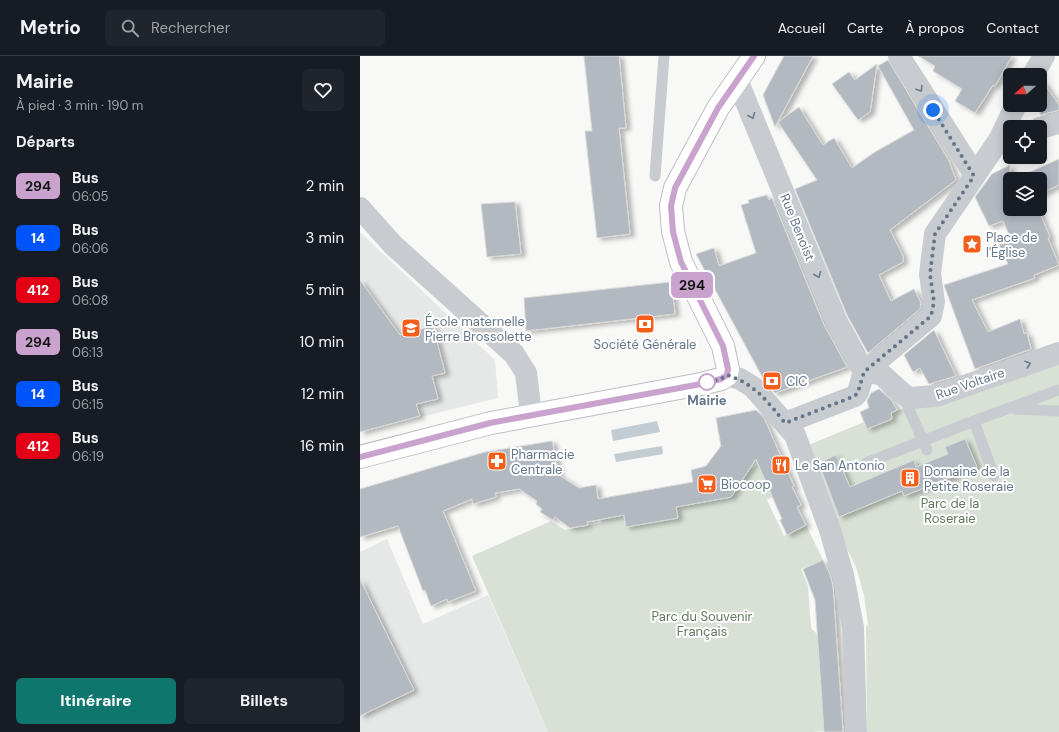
<!DOCTYPE html>
<html lang="fr">
<meta charset="utf-8">
<style>
body{margin:0;font-family:"DM Sans",sans-serif;background:#20242c;color:#f1f3f6;height:100vh;display:flex;flex-direction:column;font-size:15px;white-space:nowrap}
*{box-sizing:border-box;margin:0}
p{font-size:13px;color:#9ea1a6}
.icon{flex:none;width:22px;height:22px;fill:none;stroke:currentColor;stroke-width:2;stroke-linecap:round;stroke-linejoin:round}
.map{position:relative;flex:1;overflow:hidden}
.panel{display:flex;flex-direction:column;background:#171b24;width:360px}
.panel>*{flex:none}
.badge{padding:0 8px;border-radius:6px;font-size:14px;line-height:26px}
.needle{width:26px;rotate:249deg}
.tools{position:absolute;left:643px;top:12px;display:grid;gap:8px}
.tools a{display:grid;place-items:center;width:44px;height:44px;border-radius:6px;background:#171b24;box-shadow:0 2px 10px #0003;font-size:20px}
.you{position:absolute;width:20px;height:20px;margin:-10px;border:3px solid #fff;border-radius:50%;background:#1a73e8;box-shadow:0 0 0 6px #1a73e833}
.map>.badge{position:absolute;translate:-50% -50%;box-shadow:0 0 0 2px #fff}
h2{padding:0 16px;font-size:15px;line-height:36px}
.round{display:grid;place-items:center;flex:none;width:42px;height:42px;border-radius:6px;background:#20242c}
.head{display:flex;align-items:center;justify-content:space-between;height:68px;padding:0 16px}
h1{font-size:19px;font-weight:700;line-height:30px}
.primary-button{display:flex;gap:8px;margin-top:auto;padding:8px 16px}
.primary-button a{flex:1;height:46px;border-radius:6px;background:#0f766e;color:#fff;font-size:16px;font-weight:700;line-height:46px;text-align:center}
.primary-button a+a{background:#20242c;color:#f1f3f6}
ul{padding:0;list-style:none}
li{display:flex;align-items:center;gap:12px;height:52px;padding:0 16px}
li div{flex:1}
li b{display:block;font-size:15px}
li em{font-style:normal}
li .badge{min-width:44px;font-weight:700;text-align:center}
header{display:flex;align-items:center;gap:24px;box-sizing:border-box;height:56px;padding:0 20px;background:#171b24;border-bottom:1px solid #363941}
header strong{font-size:19px}
nav{display:flex;gap:22px;margin-inline-start:auto;font-size:14px}
.search{width:280px;height:36px;background:#20242c;display:flex;align-items:center;gap:10px;box-sizing:border-box;padding:0 14px;border-radius:6px;color:#9ea1a6;font-size:15px}
main{display:flex;flex:1;min-height:0}
.map>svg:first-child{display:block}
.built{fill:#e6e8e7}
.green{fill:#d9e1d6}
.water{fill:#c2cdd3}
.building{fill:#b2b9c1;stroke:#dadad8;filter:url(#shadow)}
.lines{fill:none;stroke-linecap:round;stroke-linejoin:round}
.secondary-casing{stroke:#babfc4;stroke-width:24}
.lane{stroke:#c8ccd0;stroke-width:11}
.street{stroke:#c8ccd0;stroke-width:22}
.secondary{stroke:#fff;stroke-width:22}
.oneway{stroke:#697a8e}
.line-casing{stroke:#fff;stroke-width:9}
.line{stroke:#c9a3cd;stroke-width:6}
.walk{stroke:#64768a;stroke-width:4;stroke-dasharray:0 7.2}
.stop-dot{fill:#fff;stroke:#c9a3cd;stroke-width:2}
.labels{text-anchor:middle;stroke-width:4;stroke-linejoin:round;paint-order:stroke}
.street-label{font-size:13px;fill:#64768a;stroke:#fff}
.poi-label{font-size:13px;fill:#64768a;stroke:#fff;text-anchor:start}
.stop-label{font-size:13px;font-weight:bold;fill:#64768a;stroke:#fff}
.park-label{font-size:13px;fill:#637a60;stroke:#fff}
</style>
<header>
<strong>Metrio</strong>
<div class="search"><svg class="icon" aria-label="search" viewBox="0 0 24 24"><circle cx="10" cy="10" r="6"/><path d="M15 15l6 6"/></svg>Rechercher</div>
<nav><a>Accueil</a><a>Carte</a><a>À propos</a><a>Contact</a></nav>
</header>
<main>
<section class="panel">
<div class="head"><div><h1>Mairie</h1><p>À pied · 3 min · 190 m</p></div><a class="round"><svg class="icon" aria-label="heart" viewBox="0 0 24 24"><path d="M12 20l-8-8c-3-5 5-10 8-4 3-6 11-1 8 4z"/></svg></a></div>
<h2>Départs</h2>
<ul>
<li><span class="badge" style="background:#c9a3cd;color:#111">294</span><div><b>Bus</b><p>06:05</p></div><em>2 min</em></li>
<li><span class="badge" style="background:#0055fa;color:#fff">14</span><div><b>Bus</b><p>06:06</p></div><em>3 min</em></li>
<li><span class="badge" style="background:#e30017;color:#fff">412</span><div><b>Bus</b><p>06:08</p></div><em>5 min</em></li>
<li><span class="badge" style="background:#c9a3cd;color:#111">294</span><div><b>Bus</b><p>06:13</p></div><em>10 min</em></li>
<li><span class="badge" style="background:#0055fa;color:#fff">14</span><div><b>Bus</b><p>06:15</p></div><em>12 min</em></li>
<li><span class="badge" style="background:#e30017;color:#fff">412</span><div><b>Bus</b><p>06:19</p></div><em>16 min</em></li>
</ul>
<div class="primary-button"><a>Itinéraire</a><a>Billets</a></div>
</section>
<div class="map">
<svg width="699" height="676" viewBox="0 0 699 676">
<defs>
<filter id="shadow"><feDropShadow dx="4.5" dy="2.5" stdDeviation="2" flood-color="#0004"/></filter>
</defs>
<rect width="100%" height="100%" fill="#f8f9f6"/>
<g class="built">
<polygon points="0,176 135,304 138,342 0,376"/>
<polygon points="27,483 63,568 128,539 188,676 0,676 0,496"/>
</g>
<g class="green">
<polygon points="699,304 699,676 507,676 506,571 508,569 504,539 496,511 478,475 446,390 504,366 507,373 532,363 531,357 564,345"/>
<polygon points="398,409 412,441 407,444 424,480 446,469 463,504 441,513 448,530 451,572 457,578 464,675 454,676 188,676 112,500 191,465 205,474 242,467 242,463 371,441 390,413"/>
</g>
<g class="water">
<polygon points="297,365 300,376 253,385 251,374"/>
<polygon points="302,390 303,398 256,406 254,398"/>
</g>
<g class="building">
<polygon points="224,0 259,0 266,72 259,72 270,178 237,182 225,75 232,75"/>
<polygon points="424,0 453,0 415,71 403,39"/>
<polygon points="558,0 652,0 635,30 633,29 615,57 595,45 602,33 573,15 575,10"/>
<polygon points="528,4 589,105 596,124 530,174 543,200 543,206 519,219 531,245 554,233 561,247 560,253 508,297 487,259 435,133 457,124 418,66 439,51 463,89 474,82 492,112 515,96 554,74 518,10"/>
<polygon points="517,8 510,56 498,64 472,28 489,16 495,24"/>
<polygon points="683,26 699,49 699,54 680,59 680,29"/>
<polygon points="699,103 699,129 680,138 680,123 655,123"/>
<polygon points="650,109 650,153 678,153 690,181 688,182 699,209 674,219 675,222 612,244 628,276 660,263 664,278 667,277 671,293 615,313 584,229 648,208 639,189 651,183 643,165 629,170 615,141 632,118"/>
<polygon points="407,139 409,144 412,142 464,269 487,311 415,337 405,326 336,198 354,192 359,210 396,197 381,149 389,147 388,144"/>
<polygon points="155,146 161,198 127,201 121,148"/>
<polygon points="0,224 40,279 73,270 85,317 72,320 78,343 56,348 60,360 0,376"/>
<polygon points="311,226 315,258 166,275 164,242"/>
<polygon points="574,274 596,320 569,328 560,312 553,316 544,299"/>
<polygon points="519,333 532,345 537,354 531,357 532,363 507,373 500,356 509,352 507,345 511,337"/>
<polygon points="396,354 404,362 434,430 432,431 441,449 437,451 446,469 427,479 420,464 422,463 396,403 371,441 316,451 318,462 266,471 264,459 227,466 228,469 210,472 195,461 193,464 180,456 182,453 176,448 177,445 159,433 135,437 136,441 113,448 112,443 83,455 116,535 88,546 87,543 71,550 65,534 63,535 38,470 0,481 0,433 125,396 192,385 199,419 219,432 236,429 238,443 333,426 331,414 346,410 361,390 356,362"/>
<polygon points="605,383 617,411 544,440 542,435 479,461 459,407 476,399 490,431 554,404 556,411 588,398 585,391"/>
<polygon points="463,504 470,518 473,531 483,676 464,676 455,544 443,513"/>
<polygon points="0,523 54,634 0,660"/>
</g>
<g class="lines">
<defs>
<polyline id="secondary" points="0,401 131,367 341,328 361,323 367,319 368,313 363,290 321,206 313,175 311,150 315,132 358,52 394,0"/>
</defs>
<use href="#secondary" class="secondary-casing"/>
<g class="lane">
<polyline points="295,120 304,0"/>
<polyline points="543,340 567,394"/>
<polyline points="655,353 699,355"/>
<polyline points="506,407 614,365"/>
<polyline points="634,420 614,365 699,334"/>
</g>
<g class="street">
<polyline points="539,0 615,119"/>
<polyline points="673,19 684,0"/>
<polyline points="377,24 476,264 504,316"/>
<polyline points="680,72 699,67"/>
<polyline points="0,152 33,189 154,298 166,317 171,358"/>
<polyline points="504,316 521,318 542,337 549,342 576,340 699,297"/>
<polyline points="367,319 380,323 393,331 435,379 470,474 483,519 493,571 496,676"/>
<polyline points="425,367 495,340 498,336 504,316 571,260 574,246 570,218 575,178 639,84 656,49"/>
</g>
<use href="#secondary" class="secondary"/>
</g>
<defs><path id="oneway-chevron" d="M-2-3.5L2.5 0L-2 3.5" fill="none" stroke-width="1.6" stroke-linecap="round" stroke-linejoin="round"/></defs>
<g class="oneway">
<use href="#oneway-chevron" transform="translate(560 33) rotate(58)"/>
<use href="#oneway-chevron" transform="translate(392 60) rotate(68)"/>
<use href="#oneway-chevron" transform="translate(458 219) rotate(68)"/>
<use href="#oneway-chevron" transform="translate(668 308) rotate(-19)"/>
</g>
<g class="lines">
<defs>
<polyline id="line" points="0,401 130,367 341,328 361,323 367,319 368,313 363,290 321,206 313,176 311,150 315,132 358,52 394,0"/>
</defs>
<use href="#line" class="line-casing"/>
<use href="#line" class="line"/>
<path class="walk" d="M347,326L341,328L361,323L367,319C395,328 407,345 425,367L495,340L498,336L504,316L571,260L574,246L570,218L575,178L614,120L573,54"/>
</g>
<defs>
<symbol id="sight-square" viewBox="-11 -11 22 22"><rect x="-9" y="-9" width="18" height="18" rx="4" fill="#f65d18" stroke="#fff"/><path d="M0-6L1.8-2.2L6-1.7L2.9 1.2L3.7 5.4L0 3.3L-3.7 5.4L-2.9 1.2L-6-1.7L-1.8-2.2Z" fill="#fff"/></symbol>
<symbol id="bank-square" viewBox="-11 -11 22 22"><rect x="-9" y="-9" width="18" height="18" rx="4" fill="#f65d18" stroke="#fff"/><path d="M-6-4H6V4H-6ZM0-2.3a2.3 2.3 0 1 0 0 4.6a2.3 2.3 0 1 0 0-4.6Z" fill="#fff"/></symbol>
<symbol id="school-square" viewBox="-11 -11 22 22"><rect x="-9" y="-9" width="18" height="18" rx="4" fill="#f65d18" stroke="#fff"/><path d="M0-5L7-2L0 1L-7-2ZM-4 1L0 2.5L4 1V4Q0 6-4 4Z" fill="#fff"/></symbol>
<symbol id="pharmacy-square" viewBox="-11 -11 22 22"><rect x="-9" y="-9" width="18" height="18" rx="4" fill="#f65d18" stroke="#fff"/><path d="M-2-6h4v4h4v4h-4v4h-4v-4h-4v-4h4Z" fill="#fff"/></symbol>
<symbol id="restaurant-square" viewBox="-11 -11 22 22"><rect x="-9" y="-9" width="18" height="18" rx="4" fill="#f65d18" stroke="#fff"/><path d="M-5-6h1v4h1v-4h1v4h1v-4h1v5L-1.5 .5V6h-2V.5L-5-1ZM5-6V6H3V1.5H1.5Q1.5-4 5-6Z" fill="#fff"/></symbol>
<symbol id="building-square" viewBox="-11 -11 22 22"><rect x="-9" y="-9" width="18" height="18" rx="4" fill="#f65d18" stroke="#fff"/><path d="M-4-6H4V6H1V3H-1V6H-4ZM-2.5-4.3h1.7v1.8h-1.7ZM.8-4.3h1.7v1.8H.8ZM-2.5-1h1.7V.8h-1.7ZM.8-1h1.7V.8H.8Z" fill="#fff"/></symbol>
<symbol id="supermarket-square" viewBox="-11 -11 22 22"><rect x="-9" y="-9" width="18" height="18" rx="4" fill="#f65d18" stroke="#fff"/><path d="M-6-5.5h2.5l.6 2H6L4.5 2H-2.5L-4.4-4H-6ZM-1.5 3.2a1.3 1.3 0 1 0 .1 0ZM3 3.2a1.3 1.3 0 1 0 .1 0Z" fill="#fff"/></symbol>
</defs>
<g fill-rule="evenodd">
<use href="#sight-square" x="601" y="177" width="22" height="22"/>
<use href="#bank-square" x="274" y="257" width="22" height="22"/>
<use href="#school-square" x="40" y="261" width="22" height="22"/>
<use href="#bank-square" x="401" y="314" width="22" height="22"/>
<use href="#pharmacy-square" x="126" y="394" width="22" height="22"/>
<use href="#restaurant-square" x="410" y="398" width="22" height="22"/>
<use href="#building-square" x="539" y="411" width="22" height="22"/>
<use href="#supermarket-square" x="336" y="417" width="22" height="22"/>
</g>
<circle class="stop-dot" cx="347" cy="326" r="8"/>
<g class="labels">
<g class="street-label">
<text transform="translate(438 171) rotate(68)" y="5">Rue Benoist</text>
<text transform="translate(610 327) rotate(-19)" y="5">Rue Voltaire</text>
</g>
<g class="poi-label">
<text x="626" y="186">Place de<tspan x="626" dy="15">l'Église</tspan></text>
<text x="65" y="270">École maternelle<tspan x="65" dy="15">Pierre Brossolette</tspan></text>
<text x="285" y="293" text-anchor="middle">Société Générale</text>
<text x="426" y="330">CIC</text>
<text x="151" y="403">Pharmacie<tspan x="151" dy="15">Centrale</tspan></text>
<text x="435" y="414">Le San Antonio</text>
<text x="564" y="420">Domaine de la<tspan x="564" dy="15">Petite Roseraie</tspan></text>
<text x="361" y="433">Biocoop</text>
</g>
<g class="stop-label">
<text x="347" y="349">Mairie</text>
</g>
<g class="park-label">
<text x="590" y="452">Parc de la<tspan x="590" dy="15">Roseraie</tspan></text>
<text x="342" y="565">Parc du Souvenir<tspan x="342" dy="15">Français</tspan></text>
</g>
</g>
</svg>
<div class="tools">
<a><svg class="needle" viewBox="-14 -14 28 28"><path d="M0-13l5 13h-10z" fill="#e53935"/><path d="M0 13l5-13h-10z" fill="#9ea1a6"/></svg></a>
<a><svg class="icon" aria-label="locate" viewBox="0 0 24 24"><circle cx="12" cy="12" r="6"/><path d="M12 2v4M12 18v4M2 12h4M18 12h4"/></svg></a>
<a><svg class="icon" aria-label="layers" viewBox="0 0 24 24"><path d="M12 4l9 5-9 5-9-5zM3 14l9 5 9-5"/></svg></a>
</div>
<div class="you" style="left:573px;top:54px"></div>
<b class="badge" style="left:332px;top:229px;background:#c9a3cd;color:#111">294</b>
</div>
</main>
